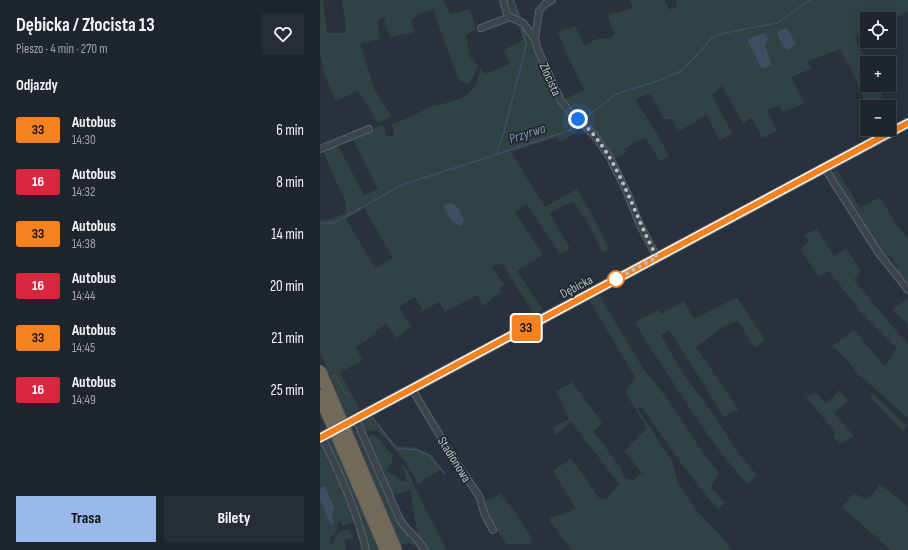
<!DOCTYPE html>
<html lang="pl">
<meta charset="utf-8">
<style>
body{margin:0;font-family:"Sofia Sans Condensed",sans-serif;background:#262d35;color:#f1f3f6;height:100vh;display:flex;flex-direction:column;font-size:15px;white-space:nowrap}
*{box-sizing:border-box;margin:0}
p{font-size:13px;color:#a1a5aa}
.icon{flex:none;width:22px;height:22px;fill:none;stroke:currentColor;stroke-width:2;stroke-linecap:round;stroke-linejoin:round}
.map{position:relative;flex:1;overflow:hidden}
.drawer{display:flex;flex-direction:column;background:#1e252d;width:320px}
.drawer>*{flex:none}
.badge{padding:0 8px;border-radius:3px;font-size:14px;line-height:26px}
.tools{position:absolute;left:540px;top:12px;display:grid;gap:8px}
.tools a{display:grid;place-items:center;width:36px;height:36px;border-radius:0px;background:#1e252d;box-shadow:0 4px 16px #0002,0 0 0 1px #3c4249;font-size:20px}
.you{position:absolute;width:20px;height:20px;margin:-10px;border:3px solid #fff;border-radius:50%;background:#1a73e8;box-shadow:0 0 0 6px #1a73e833}
.map>.badge{position:absolute;translate:-50% -50%;box-shadow:0 0 0 2px #fff}
h2{padding:0 16px;font-size:15px;line-height:36px}
.round{display:grid;place-items:center;flex:none;width:42px;height:42px;border-radius:0px;background:#262d35}
.head{display:flex;align-items:center;justify-content:space-between;height:68px;padding:0 16px}
h1{font-size:19px;font-weight:700;line-height:30px}
.action{display:flex;gap:8px;margin-top:auto;padding:8px 16px}
.action a{flex:1;height:46px;border-radius:0px;background:#9ab8eb;color:#111;font-size:16px;font-weight:700;line-height:46px;text-align:center}
.action a+a{background:#262d35;color:#f1f3f6}
ul{padding:0;list-style:none}
li{display:flex;align-items:center;gap:12px;height:52px;padding:0 16px}
li div{flex:1}
li b{display:block;font-size:15px}
li em{font-style:normal}
li .badge{min-width:44px;font-weight:700;text-align:center}
main{display:flex;flex:1;min-height:0}
.map>svg:first-child{display:block}
.green{fill:#304243;fill-rule:evenodd}
.water{fill:#404e63}
.lines{fill:none;stroke-linecap:round;stroke-linejoin:round}
.stream{stroke:#404e63;stroke-width:1.5}
.street-casing{stroke:#5a616b;stroke-width:8}
.secondary-casing{stroke:#5a616b;stroke-width:11}
.street{stroke:#3c434d;stroke-width:6}
.secondary{stroke:#4b525f;stroke-width:9}
.highway-bridge-casing{stroke:#474e58;stroke-width:14;stroke-linecap:butt}
.highway-bridge{stroke:#72695a;stroke-width:12}
.line-casing{stroke:#fff;stroke-width:9}
.line{stroke:#f58220;stroke-width:6}
.walk{stroke:#b8bec8;stroke-width:4;stroke-dasharray:0 7.2}
.stop-dot{fill:#fff;stroke:#f58220;stroke-width:2}
.labels{text-anchor:middle;stroke-width:3.5;stroke-linejoin:round;paint-order:stroke}
.street-label{font-size:13px;fill:#b8bec8;stroke:#212832}
.water-label{font-size:14px;font-style:italic;fill:#8494ab;stroke:#212832}
</style>
<main>
<section class="drawer">
<div class="head"><div><h1>Dębicka / Złocista 13</h1><p>Pieszo · 4 min · 270 m</p></div><a class="round"><svg class="icon" aria-label="heart" viewBox="0 0 24 24"><path d="M12 20l-8-8c-3-5 5-10 8-4 3-6 11-1 8 4z"/></svg></a></div>
<h2>Odjazdy</h2>
<ul>
<li><span class="badge" style="background:#f58220;color:#111">33</span><div><b>Autobus</b><p>14:30</p></div><em>6 min</em></li>
<li><span class="badge" style="background:#d7263d;color:#fff">16</span><div><b>Autobus</b><p>14:32</p></div><em>8 min</em></li>
<li><span class="badge" style="background:#f58220;color:#111">33</span><div><b>Autobus</b><p>14:38</p></div><em>14 min</em></li>
<li><span class="badge" style="background:#d7263d;color:#fff">16</span><div><b>Autobus</b><p>14:44</p></div><em>20 min</em></li>
<li><span class="badge" style="background:#f58220;color:#111">33</span><div><b>Autobus</b><p>14:45</p></div><em>21 min</em></li>
<li><span class="badge" style="background:#d7263d;color:#fff">16</span><div><b>Autobus</b><p>14:49</p></div><em>25 min</em></li>
</ul>
<div class="action"><a>Trasa</a><a>Bilety</a></div>
</section>
<div class="map">
<svg width="588" height="550" viewBox="0 0 588 550">
<rect width="100%" height="100%" fill="#28313c"/>
<g class="green">
<polygon points="0,0 3,0 7,33 23,33 26,31 22,0 123,0 130,14 150,9 156,29 146,35 150,57 158,65 154,75 149,84 139,81 113,9 100,13 91,21 95,32 69,37 69,33 64,24 65,17 57,21 60,39 40,43 55,91 72,117 58,122 38,91 16,101 4,72 0,53"/>
<polygon points="185,0 195,0 202,19 189,13"/>
<polygon points="309,0 345,0 349,9 353,9 357,6 356,0 588,0 588,12 569,19 547,19 547,30 535,37 547,63 547,85 558,85 566,104 559,107 547,107 534,75 520,49 488,61 491,69 472,77 484,104 462,112 459,106 447,110 457,131 442,138 431,117 423,124 402,86 392,95 412,133 400,141 386,115 358,132 351,119 344,119 330,93 319,98 316,101 335,130 349,156 340,161 325,137 304,149 306,152 294,159 267,121 249,107 243,100 264,90 248,57 238,32 255,26 264,45 277,39 290,38 295,34 290,23 288,15 313,8"/>
<path d="M198,24C218,35 222,70 233,89C240,101 253,114 263,126L258,131L241,142L237,137L191,152L225,207L257,189L275,220L289,249L283,253L267,222L253,201L229,213L250,248L240,254L207,204L195,212L223,255L197,271L223,310L214,315L182,263L172,267L185,285L180,288L181,292L163,306L157,295L125,312L119,302L103,311L95,297L79,307L91,326L76,338L66,324L56,331V334L36,347L42,360L20,373L40,409L27,416L0,352V220L11,219L25,213L26,203L2,150L17,144L44,195L58,189L32,138L60,126H64L66,136L74,137L72,124L92,116L111,106L120,105L142,98L151,91L158,81L160,67L164,74L189,64L184,50L203,40ZM44,208L73,258L55,268L26,219Z"/>
<polygon points="517,170 540,208 560,197 576,224 588,239 588,287 575,271 578,267 570,255 566,258 563,257 510,174"/>
<polygon points="497,229 514,256 526,248 541,271 534,280 588,345 588,418 536,372 525,358 512,346 534,330 565,366 577,348 539,310 509,271 498,276 480,249 489,242 485,234"/>
<path d="M279,295L323,368L333,380L349,401L379,447L399,473L391,487L405,503L398,509C370,478 346,442 322,407L317,408L352,461L358,483L375,509L402,537L411,550H252L230,521V518L243,514L256,509L233,471L251,458L279,498L287,499L299,484L251,421L236,435L232,428L249,419L236,391L252,382L282,422L274,432L301,468L304,478L313,480L322,473L304,451L327,428L305,392L315,377L269,300Z"/>
<path d="M417,297L445,340L435,348L418,321L402,327L376,347L419,410L412,412L404,417L349,330L341,335L364,375L394,415L421,457L437,475L428,485C399,453 375,417 352,381C339,361 326,343 315,322L338,310L341,314L364,301L374,319Z"/>
<polygon points="588,298 588,324 572,310"/>
<polygon points="519,390 528,402 514,413 534,436 520,444 513,437 515,432 486,397 496,392 506,404"/>
<polygon points="550,392 554,395 587,426 583,431 551,398"/>
<path d="M53,414L52,416L76,446L93,447L112,455L121,469L98,484C87,462 74,447 57,430L45,432L41,422L43,419Z"/>
<polygon points="31,425 37,427 79,522 102,550 98,550 96,546 90,543 81,544"/>
<polygon points="52,435 56,436 73,455 71,465 66,470 82,481 87,481 82,464 86,468 101,500 127,550 108,550 105,544 98,536 90,490 71,496 49,444 49,436"/>
<polygon points="11,437 59,550 48,550 42,524 8,443 9,438"/>
<polygon points="0,443 2,444 9,460 11,461 35,518 35,522 23,526 20,521 17,523 18,529 10,538 11,544 14,542 17,533 27,529 30,529 33,538 25,540 26,550 0,550"/>
<polygon points="560,484 588,507 588,550 571,550 522,507 535,493 544,500 553,494"/>
<polygon points="180,494 196,513 212,539 210,544 186,544 169,518 163,502"/>
</g>
<g class="water">
<polygon points="467,28 476,44 469,50 464,48 457,34 458,31"/>
<polygon points="444,33 446,34 448,39 445,45 452,66 443,68 441,67 427,39"/>
<polygon points="132,203 137,207 144,220 142,226 133,223 124,208 124,205 126,204"/>
<polygon points="5,486 15,510 12,511 14,523 10,524 0,499 0,488"/>
</g>
<g class="lines">
<g class="stream">
<polyline points="193,0 199,17"/>
<polyline points="261,121 296,94 340,80 363,70 392,38 405,33 457,23 490,0"/>
<polyline points="176,154 183,135 204,54 206,44 202,28"/>
<polyline points="0,223 14,223 82,185 248,131 258,123"/>
<polyline points="12,376 15,375 25,393 28,396"/>
<polyline points="52,417 72,443 77,448 97,450 110,456 125,474"/>
</g>
<defs>
<g id="street">
<polyline points="183,0 187,14 190,17 203,23 215,39"/>
<polyline points="232,0 225,4 219,11 215,39 218,50 241,101 251,113 275,136 290,158 306,190 320,225 337,257"/>
<polyline points="161,28 190,17"/>
<polyline points="0,149 49,129"/>
<polyline points="504,167 558,252 588,290"/>
<polyline points="92,389 134,459 155,490 159,496 165,515 173,530"/>
<path d="M36,419L80,520C87,531 98,538 105,550"/>
<path d="M2,437C20,473 37,511 46,550"/>
</g>
<polyline id="secondary" points="0,438 588,123"/>
</defs>
<use href="#street" class="street-casing"/>
<use href="#secondary" class="secondary-casing"/>
<use href="#street" class="street"/>
<use href="#secondary" class="secondary"/>
<defs>
<g id="highway-bridge">
<polyline points="0,371 76,550"/>
<polyline points="0,396 66,550"/>
</g>
</defs>
<use href="#highway-bridge" class="highway-bridge-casing"/>
<use href="#highway-bridge" class="highway-bridge"/>
</g>
<g class="lines">
<defs>
<polyline id="line" points="0,438 588,123"/>
</defs>
<use href="#line" class="line-casing"/>
<use href="#line" class="line"/>
<path class="walk" d="M258,119C300,155 311,211 337,257L291,282L296,279"/>
</g>
<circle class="stop-dot" cx="296" cy="279" r="8"/>
<g class="labels">
<g class="street-label">
<text transform="translate(231 79) rotate(66)" y="5">Złocista</text>
<text transform="translate(256 286) rotate(-28)" y="5">Dębicka</text>
<text transform="translate(135 459) rotate(58)" y="5">Stadionowa</text>
</g>
<g class="water-label">
<text transform="translate(207 133) rotate(-18)" y="5">Przyrwa</text>
</g>
</g>
</svg>
<div class="tools">
<a><svg class="icon" aria-label="locate" viewBox="0 0 24 24"><circle cx="12" cy="12" r="6"/><path d="M12 2v4M12 18v4M2 12h4M18 12h4"/></svg></a>
<a>+</a>
<a>−</a>
</div>
<div class="you" style="left:258px;top:119px"></div>
<b class="badge" style="left:206px;top:328px;background:#f58220;color:#111">33</b>
</div>
</main>
